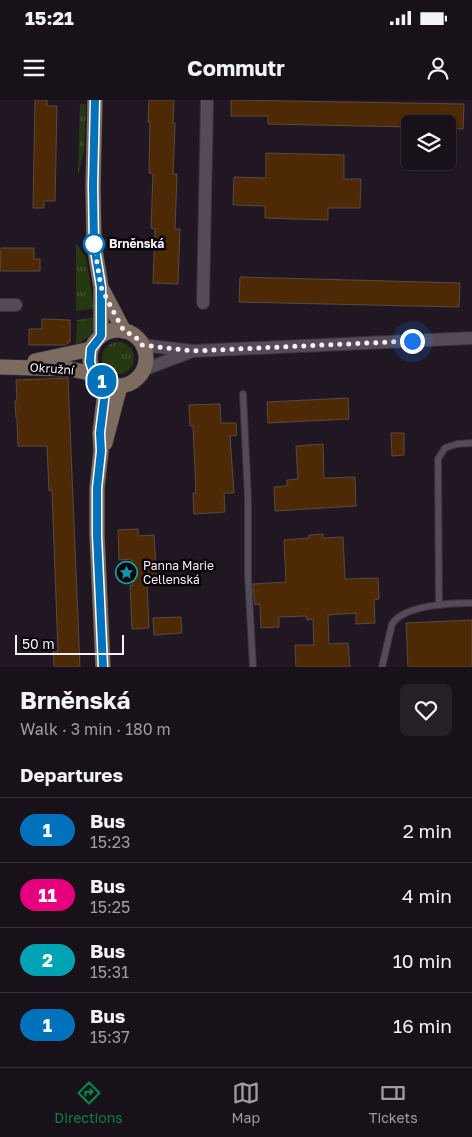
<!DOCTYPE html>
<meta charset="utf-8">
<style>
body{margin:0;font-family:"Golos Text",sans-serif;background:#251f27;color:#f1f3f6;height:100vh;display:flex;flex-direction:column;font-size:19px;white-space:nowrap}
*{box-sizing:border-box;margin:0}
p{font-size:16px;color:#9f9da2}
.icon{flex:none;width:28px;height:28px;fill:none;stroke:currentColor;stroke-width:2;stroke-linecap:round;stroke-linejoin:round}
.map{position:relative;height:567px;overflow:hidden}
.side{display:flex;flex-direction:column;background:#18111a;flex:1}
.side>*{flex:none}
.badge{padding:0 10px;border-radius:16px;font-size:18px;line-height:32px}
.buttons{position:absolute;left:401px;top:15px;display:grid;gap:10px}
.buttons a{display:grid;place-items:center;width:55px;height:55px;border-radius:8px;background:#18111a;box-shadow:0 1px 4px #0004,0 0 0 1px #363139;font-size:25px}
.scale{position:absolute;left:15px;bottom:12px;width:109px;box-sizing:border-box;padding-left:5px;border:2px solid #f5eff7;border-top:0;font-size:14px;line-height:18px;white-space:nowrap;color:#f5eff7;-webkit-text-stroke:4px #080509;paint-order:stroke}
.you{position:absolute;width:25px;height:25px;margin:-12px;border:4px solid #fff;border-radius:50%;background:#1a73e8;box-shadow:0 0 0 8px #1a73e833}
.map>.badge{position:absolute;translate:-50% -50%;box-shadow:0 0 0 2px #fff}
h2{padding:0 20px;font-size:19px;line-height:45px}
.round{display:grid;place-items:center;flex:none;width:52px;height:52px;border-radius:8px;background:#251f27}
.overview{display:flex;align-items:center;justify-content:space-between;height:85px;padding:0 20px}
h1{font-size:24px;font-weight:700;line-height:38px}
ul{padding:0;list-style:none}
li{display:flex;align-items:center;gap:15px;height:65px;padding:0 20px;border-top:1px solid #363139}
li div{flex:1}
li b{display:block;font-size:19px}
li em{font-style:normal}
li .badge{min-width:55px;font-weight:700;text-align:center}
.status{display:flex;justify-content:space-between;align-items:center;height:35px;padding:0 25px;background:#18111a;direction:ltr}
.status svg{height:14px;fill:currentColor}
header{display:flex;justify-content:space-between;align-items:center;height:65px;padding:0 20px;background:#18111a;font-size:22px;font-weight:700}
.tab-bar{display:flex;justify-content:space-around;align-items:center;height:70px;border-top:1px solid #363139;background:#18111a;font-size:14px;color:#9f9da2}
.tab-bar a{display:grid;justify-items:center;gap:2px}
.tab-bar .on{color:#0b8043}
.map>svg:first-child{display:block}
.grass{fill:url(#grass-tufts)}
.building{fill:#4d2905;stroke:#594b40}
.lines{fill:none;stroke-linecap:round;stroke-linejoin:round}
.lane-casing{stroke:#38333b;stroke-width:8}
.street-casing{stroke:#38333b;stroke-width:14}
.secondary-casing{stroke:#38333b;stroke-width:16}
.lane{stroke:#544a58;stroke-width:6}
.street{stroke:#544a58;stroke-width:12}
.secondary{stroke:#7c6b5f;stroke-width:15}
.line-casing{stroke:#fff;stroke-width:11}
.line{stroke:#0072bc;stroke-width:8}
.walk{stroke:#f5eff7;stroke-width:5;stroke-dasharray:0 9}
.stop-dot{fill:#fff;stroke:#0072bc;stroke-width:2.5}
.labels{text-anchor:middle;stroke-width:5;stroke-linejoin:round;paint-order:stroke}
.stop-label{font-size:12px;font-weight:bold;fill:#f5eff7;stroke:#080509;text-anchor:start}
.street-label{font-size:12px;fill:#f5eff7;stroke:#080509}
.poi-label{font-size:12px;fill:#f5eff7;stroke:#080509;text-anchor:start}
</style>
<div class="status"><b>15:21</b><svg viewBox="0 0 49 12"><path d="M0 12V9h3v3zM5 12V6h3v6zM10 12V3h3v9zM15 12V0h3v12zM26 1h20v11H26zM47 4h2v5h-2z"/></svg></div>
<header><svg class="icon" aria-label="menu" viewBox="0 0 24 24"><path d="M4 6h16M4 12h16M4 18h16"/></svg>Commutr<svg class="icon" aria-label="person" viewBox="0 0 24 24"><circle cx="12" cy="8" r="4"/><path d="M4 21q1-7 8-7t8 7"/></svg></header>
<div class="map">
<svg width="472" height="567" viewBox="0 0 472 567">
<defs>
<pattern id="grass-tufts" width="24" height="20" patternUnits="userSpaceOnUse" patternTransform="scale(1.25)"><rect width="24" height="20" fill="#263812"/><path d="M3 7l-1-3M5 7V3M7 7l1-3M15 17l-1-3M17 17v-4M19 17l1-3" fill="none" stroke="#465535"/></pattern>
</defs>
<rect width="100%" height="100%" fill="#201723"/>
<g class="grass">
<polygon points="80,4 86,4 84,52 78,75"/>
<polygon points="76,143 86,158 94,209 76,211"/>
<path d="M95,217C94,231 91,238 76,244L77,220Z"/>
<circle cx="118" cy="258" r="16"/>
</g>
<g class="building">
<polygon points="35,0 47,0 47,6 57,6 55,101 44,101 44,108 33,108"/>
<polygon points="149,0 174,0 173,23 175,23 173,74 177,74 175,129 180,129 178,184 153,183 155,129 151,128 153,74 149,73 150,22 148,22"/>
<polygon points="231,0 464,4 463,29 448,28 448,24 410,24 410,27 268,24 268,16 231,16"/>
<polygon points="266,53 344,55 344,79 361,79 360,108 328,108 328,120 265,118 265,106 233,105 234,77 266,78"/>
<polygon points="1,148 34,148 34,159 40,159 40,171 0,171"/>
<polygon points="240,177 460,183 459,207 239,202"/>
<polygon points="42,219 70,220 70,242 65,245 29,245 29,229 42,229"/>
<polygon points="68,278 80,567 54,567 53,551 58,551 52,390 49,391 47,346 18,346 17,318 16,318 15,301 17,300 16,280"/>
<polygon points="348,298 349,319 268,323 267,302"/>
<polygon points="220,304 221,323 236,323 237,335 230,336 234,393 224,393 225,412 194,414 193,393 196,393 193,326 190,326 189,305"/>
<polygon points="391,333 404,333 404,355 392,356"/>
<polygon points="323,344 324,378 355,377 356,406 275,411 274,387 287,386 287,380 298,379 296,346"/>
<polygon points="138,429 138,436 154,435 157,483 147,484 149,528 132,529 130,485 133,485 132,462 131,459 119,460 118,430"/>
<polygon points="323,434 323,438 343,437 345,479 378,478 379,499 374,500 375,523 356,524 356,513 328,515 329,544 348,543 350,567 296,567 295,545 314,545 313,519 307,520 306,516 279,517 279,527 261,528 260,504 255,505 253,484 286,482 284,440 309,438 309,435"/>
<polygon points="181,517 182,533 154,535 153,518"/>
<polygon points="472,520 472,567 408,567 406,523"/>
</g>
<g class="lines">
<defs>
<g id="lane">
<polyline points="243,294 248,399 248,476 253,567"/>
<polyline points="439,505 438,359 445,348 457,344 472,343"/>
<path d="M382,567L392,524C404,505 451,503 472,503"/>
</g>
<g id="street">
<polyline points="203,203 207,0"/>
<polyline points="0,205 16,205"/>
<polyline points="142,245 193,251 472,238"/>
<polyline points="143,270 193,251"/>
</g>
<g id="secondary">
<polyline points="95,0 93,86 94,144 101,187 101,236"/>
<polyline points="103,191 124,231"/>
<circle cx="118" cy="258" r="28"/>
<polyline points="35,261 91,249"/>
<polyline points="0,267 70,269 94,274"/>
<polyline points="105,343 120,286"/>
<polyline points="103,567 97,435 97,388 101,351 100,333 106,283"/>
</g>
</defs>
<use href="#lane" class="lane-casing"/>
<use href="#street" class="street-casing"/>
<use href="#secondary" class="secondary-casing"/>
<use href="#lane" class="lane"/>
<use href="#street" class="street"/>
<use href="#secondary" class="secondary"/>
</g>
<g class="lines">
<defs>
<polyline id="line" points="95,0 93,86 94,144 101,187 101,236 91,249 90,262 94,274 106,284 100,333 101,351 97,388 97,435 103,567"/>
</defs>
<use href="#line" class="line-casing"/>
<use href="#line" class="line"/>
<polyline class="walk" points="94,144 101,187 112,209 124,231 135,236 142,245 193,251 412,241"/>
</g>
<defs>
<symbol id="sight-ring" viewBox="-11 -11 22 22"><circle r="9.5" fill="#080509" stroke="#0f9aa8" stroke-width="1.5"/><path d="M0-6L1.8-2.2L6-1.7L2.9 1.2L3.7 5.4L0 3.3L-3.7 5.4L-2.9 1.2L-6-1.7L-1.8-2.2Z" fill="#0f9aa8"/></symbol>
</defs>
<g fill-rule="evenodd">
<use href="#sight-ring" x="114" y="460" width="25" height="25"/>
</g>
<circle class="stop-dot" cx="94" cy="144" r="10"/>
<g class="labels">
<g class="stop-label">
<text x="109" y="148">Brněnská</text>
</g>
<g class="street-label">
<text transform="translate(52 269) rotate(4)" y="4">Okružní</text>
</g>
<g class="poi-label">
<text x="143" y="470">Panna Marie<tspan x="143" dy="14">Cellenská</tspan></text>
</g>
</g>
</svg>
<div class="buttons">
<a><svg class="icon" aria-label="layers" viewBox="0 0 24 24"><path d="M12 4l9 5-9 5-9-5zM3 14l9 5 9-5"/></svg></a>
</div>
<div class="scale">50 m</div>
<div class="you" style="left:412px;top:241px"></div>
<b class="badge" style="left:102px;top:281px;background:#0072bc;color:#fff">1</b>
</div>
<section class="side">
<div class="overview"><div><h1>Brněnská</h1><p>Walk · 3 min · 180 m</p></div><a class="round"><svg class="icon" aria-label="heart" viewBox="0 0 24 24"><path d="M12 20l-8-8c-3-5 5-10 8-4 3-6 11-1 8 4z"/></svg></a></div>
<h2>Departures</h2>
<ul>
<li><span class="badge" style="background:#0072bc;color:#fff">1</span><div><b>Bus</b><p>15:23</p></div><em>2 min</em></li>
<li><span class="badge" style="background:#e6007e;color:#fff">11</span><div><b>Bus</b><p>15:25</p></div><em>4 min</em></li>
<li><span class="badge" style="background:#00a3b4;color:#fff">2</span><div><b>Bus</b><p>15:31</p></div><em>10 min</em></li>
<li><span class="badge" style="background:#0072bc;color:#fff">1</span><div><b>Bus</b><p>15:37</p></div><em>16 min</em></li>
</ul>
</section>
<nav class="tab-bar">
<a class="on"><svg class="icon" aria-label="directions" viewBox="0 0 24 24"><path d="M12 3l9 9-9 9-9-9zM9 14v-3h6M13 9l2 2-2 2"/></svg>Directions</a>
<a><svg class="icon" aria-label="map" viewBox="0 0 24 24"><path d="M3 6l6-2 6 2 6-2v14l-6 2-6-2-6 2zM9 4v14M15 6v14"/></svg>Map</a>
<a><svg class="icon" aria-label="tickets" viewBox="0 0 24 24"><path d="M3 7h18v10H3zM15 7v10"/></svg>Tickets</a>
</nav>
